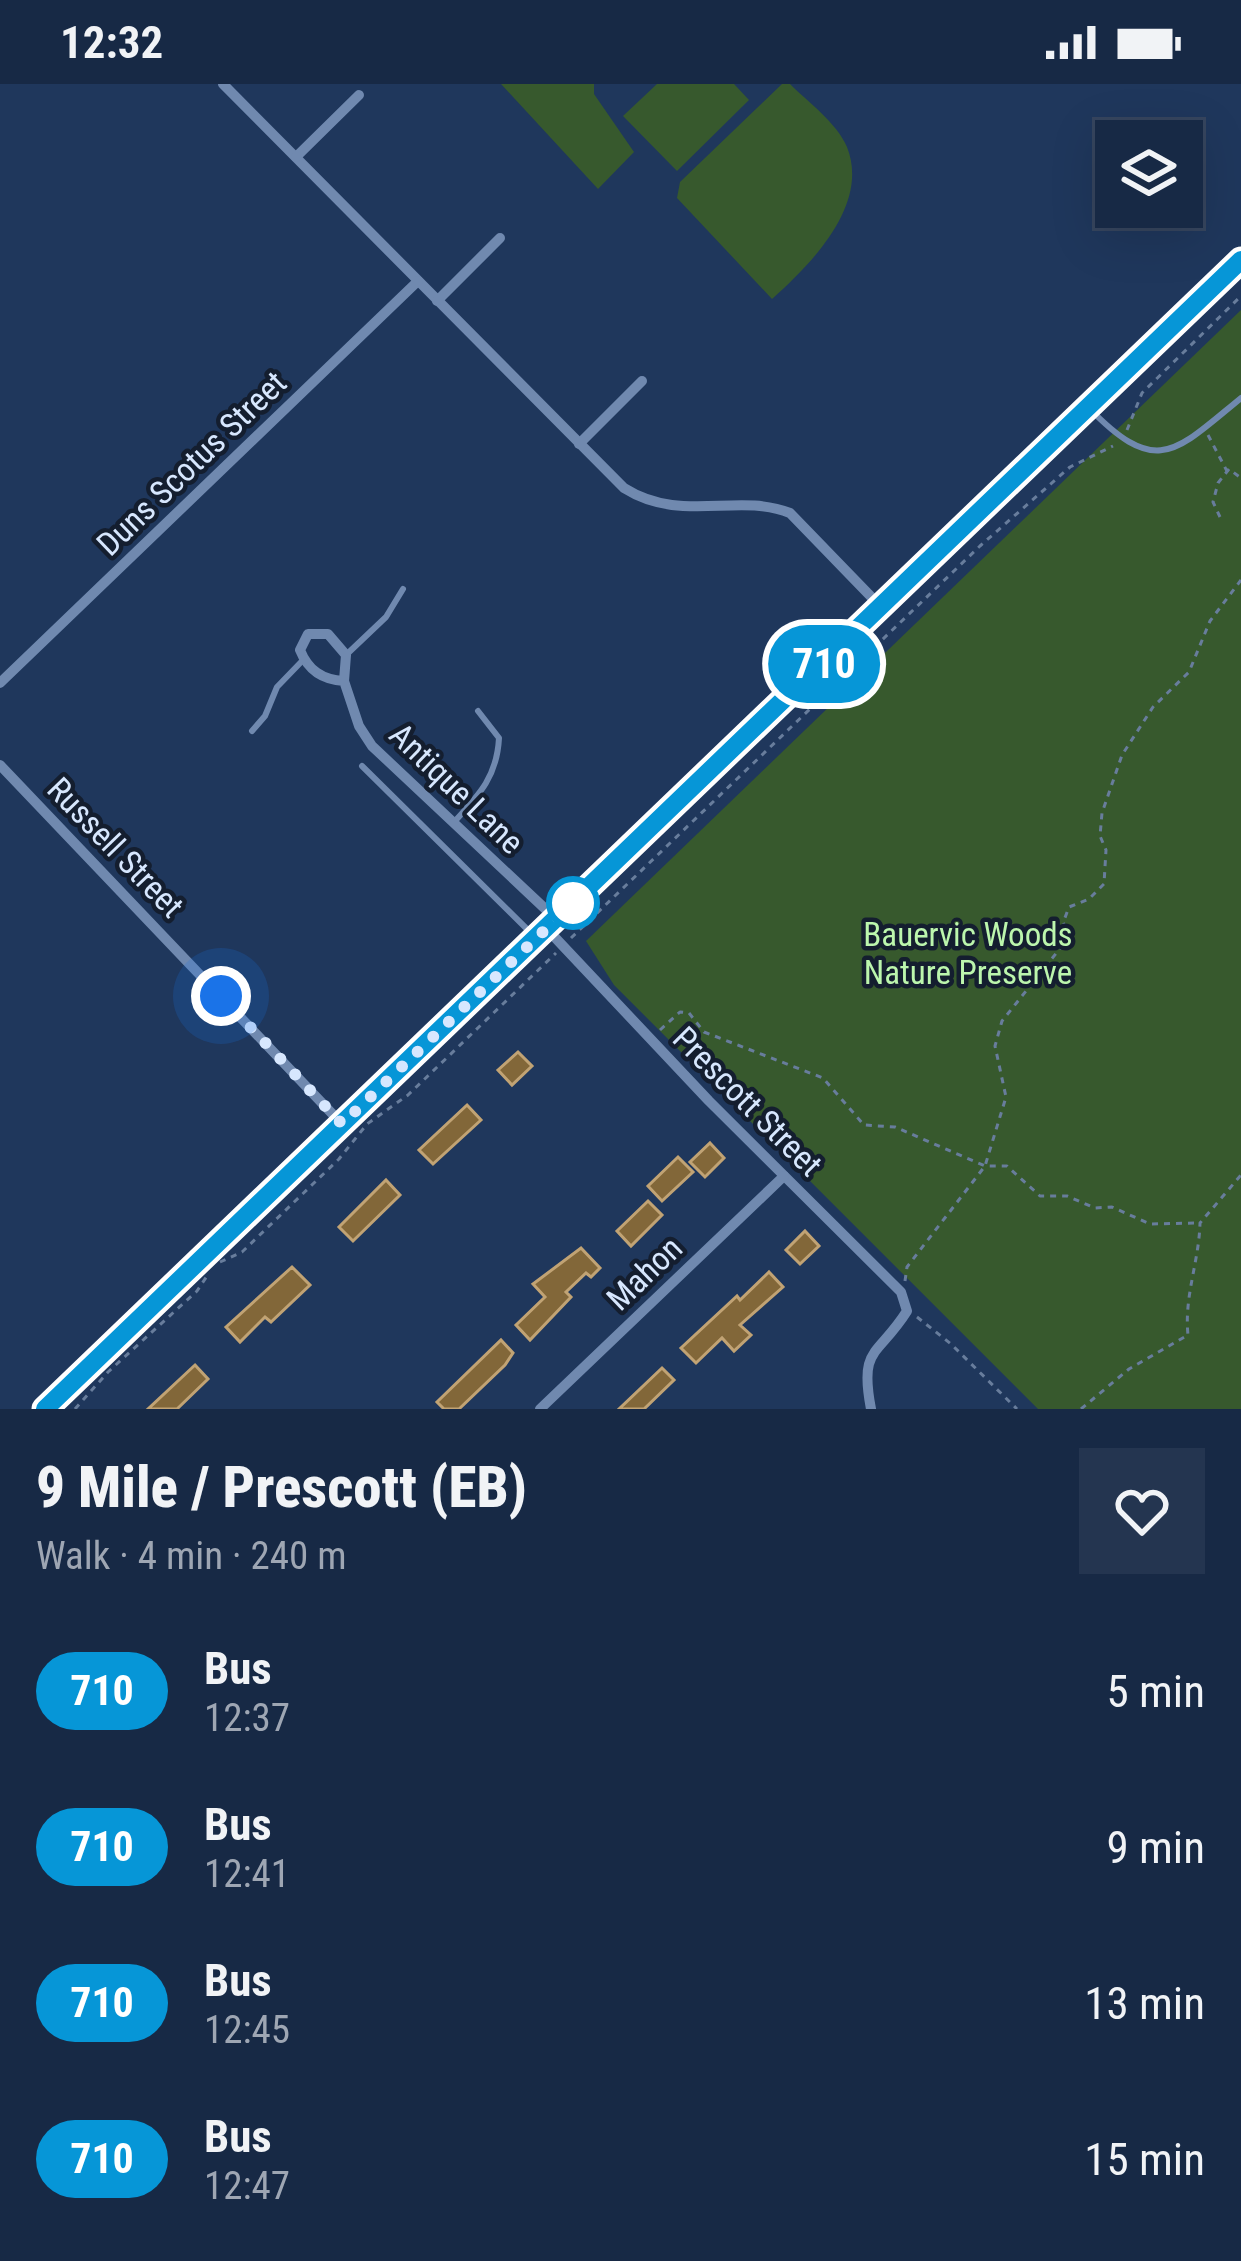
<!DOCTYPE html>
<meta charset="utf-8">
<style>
body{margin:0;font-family:"Roboto Condensed",sans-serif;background:#243550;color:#f1f3f6;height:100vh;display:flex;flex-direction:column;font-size:45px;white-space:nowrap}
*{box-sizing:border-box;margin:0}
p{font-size:39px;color:#9ea6b3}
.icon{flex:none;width:66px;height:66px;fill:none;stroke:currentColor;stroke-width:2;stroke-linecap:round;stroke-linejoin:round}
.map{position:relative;height:1325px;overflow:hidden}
.panel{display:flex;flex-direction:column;background:#172945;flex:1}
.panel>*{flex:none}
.badge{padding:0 24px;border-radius:39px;font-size:42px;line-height:78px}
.controls{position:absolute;left:1095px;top:36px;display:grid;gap:24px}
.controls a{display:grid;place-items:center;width:108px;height:108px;border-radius:0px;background:#172945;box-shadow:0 12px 48px #0002,0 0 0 3px #36455e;font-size:60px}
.you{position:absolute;width:60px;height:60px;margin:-30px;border:9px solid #fff;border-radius:50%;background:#1a73e8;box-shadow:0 0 0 18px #1a73e833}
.map>.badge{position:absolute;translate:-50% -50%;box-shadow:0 0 0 6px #fff}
.round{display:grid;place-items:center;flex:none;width:126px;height:126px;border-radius:0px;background:#243550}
.summary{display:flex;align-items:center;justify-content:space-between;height:204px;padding:0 36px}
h1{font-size:57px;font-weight:800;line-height:90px}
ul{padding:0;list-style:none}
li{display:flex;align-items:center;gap:36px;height:156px;padding:0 36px}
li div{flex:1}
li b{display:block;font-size:45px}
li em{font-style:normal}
li .badge{min-width:132px;font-weight:700;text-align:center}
.status{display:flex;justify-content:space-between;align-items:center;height:84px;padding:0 60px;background:#172945;direction:ltr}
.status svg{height:33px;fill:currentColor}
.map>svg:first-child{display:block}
.green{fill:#37592d}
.building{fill:#826739;stroke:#c1a374;stroke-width:3}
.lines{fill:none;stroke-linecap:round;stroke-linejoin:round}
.path{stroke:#687d9c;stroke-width:3;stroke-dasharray:6 6;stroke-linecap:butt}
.lane{stroke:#7089af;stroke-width:6}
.street{stroke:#7089af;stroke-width:10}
.secondary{stroke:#90b7f4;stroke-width:15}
.line-casing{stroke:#fff;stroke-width:27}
.line{stroke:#0696d7;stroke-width:18}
.walk{stroke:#d7e7fe;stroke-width:12;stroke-dasharray:0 21.6}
.stop-dot{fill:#fff;stroke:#0696d7;stroke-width:6}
.labels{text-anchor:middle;stroke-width:9;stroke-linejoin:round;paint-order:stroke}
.street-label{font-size:33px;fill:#d7e7fe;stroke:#141e2f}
.park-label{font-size:33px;fill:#bcf6ad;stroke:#141e2f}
</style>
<div class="status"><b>12:32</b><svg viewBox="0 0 49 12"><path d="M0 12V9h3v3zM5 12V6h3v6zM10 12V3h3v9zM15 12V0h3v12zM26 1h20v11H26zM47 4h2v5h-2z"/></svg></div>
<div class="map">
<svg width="1241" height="1325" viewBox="0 0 1241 1325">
<rect width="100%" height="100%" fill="#1f375c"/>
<g class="green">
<polygon points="501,0 594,0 594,10 634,68 598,105"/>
<polygon points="657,0 734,0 749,16 677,87 623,32"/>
<path d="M782,0H790C808,18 837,39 847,63C870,121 811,180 772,215L677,114L680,98Z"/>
<polygon points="1241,226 1241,1325 1038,1325 614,901 586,857"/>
</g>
<g class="building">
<polygon points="518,968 532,982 512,1001 498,986"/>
<polygon points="467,1021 481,1036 433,1080 419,1066"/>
<polygon points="710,1059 724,1074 705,1093 690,1078"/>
<polygon points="678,1073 693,1088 662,1117 648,1102"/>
<polygon points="386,1096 400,1111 353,1157 339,1143"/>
<polygon points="648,1117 662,1131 631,1162 617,1147"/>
<polygon points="805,1147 819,1162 800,1180 786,1166"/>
<polygon points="581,1164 600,1184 591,1193 586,1189 566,1208 571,1213 530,1256 516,1241 545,1213 533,1200"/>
<polygon points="292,1183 310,1201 271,1238 265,1233 240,1258 226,1243"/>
<polygon points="769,1188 783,1203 740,1241 751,1251 734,1267 722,1254 696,1279 681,1264 737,1212 740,1216"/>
<polygon points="501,1256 513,1269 505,1281 459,1325 444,1325 437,1318"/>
<polygon points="195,1281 208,1295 177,1325 148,1325"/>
<polygon points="662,1284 674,1296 644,1325 619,1325"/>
</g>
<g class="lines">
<g class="path">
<polyline points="1127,346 1142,309 1241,212"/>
<polyline points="1208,351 1229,391"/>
<polyline points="1220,433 1213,418 1218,399 1229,385 1241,394"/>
<polyline points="571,854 980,462 1070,383 1113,362"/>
<polyline points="660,946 680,928 689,929 704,948 823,994 864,1041 895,1043 985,1082 1007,1082 1040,1112 1067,1112 1095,1124 1112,1123 1150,1140 1200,1139"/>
<polyline points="220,1178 242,1168 339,1075 367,1040 408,1011 556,869"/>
<polyline points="905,1197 907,1183 985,1082 1006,1013 995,962 1002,937 1066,857 1068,846 1063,839 1069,823 1089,815 1104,800 1106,766 1100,752 1102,729 1122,671 1153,623 1189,588 1210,537 1241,496"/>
<polyline points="917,1233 951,1260 1017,1325"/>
<polyline points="75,1325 108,1288 197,1207 209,1189"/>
<path d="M1081,1325L1129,1285L1188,1251C1184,1212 1199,1178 1200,1139L1241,1091"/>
</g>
<g class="lane">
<path d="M1089,324C1157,394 1175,368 1241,314"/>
<polyline points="346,571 386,533 403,505"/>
<polyline points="252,647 265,632 277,603 304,575"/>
<polyline points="362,682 534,852"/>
<path d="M455,737C480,710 497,692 499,654L478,627"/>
</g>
<g class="street">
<path d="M223,0L624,404C681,440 737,408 790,429L882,524"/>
<polyline points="296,73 359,11"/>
<polyline points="437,217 500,154"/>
<polyline points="579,360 642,297"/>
<path d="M344,597C322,596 308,586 300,566L308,550H328L346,571L344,597L359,642L372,662L556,835"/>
<polyline points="0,599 418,197"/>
<polyline points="0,681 342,1040"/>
<path d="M547,845L709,1017L901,1208L907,1227C878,1273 859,1262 871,1325"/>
<polyline points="540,1325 784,1092"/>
</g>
<polyline class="secondary" points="45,1325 1241,176"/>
</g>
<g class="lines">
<defs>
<polyline id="line" points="45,1325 1241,176"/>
</defs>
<use href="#line" class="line-casing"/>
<use href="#line" class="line"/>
<polyline class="walk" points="221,912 342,1040 573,819"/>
</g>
<circle class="stop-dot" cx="573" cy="819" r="24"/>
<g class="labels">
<g class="street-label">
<text transform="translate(191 379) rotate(-44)" y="12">Duns Scotus Street</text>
<text transform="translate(457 704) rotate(44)" y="12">Antique Lane</text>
<text transform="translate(116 763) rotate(46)" y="12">Russell Street</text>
<text transform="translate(748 1017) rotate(45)" y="12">Prescott Street</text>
<text transform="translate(644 1189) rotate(-44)" y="12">Mahon</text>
</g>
<g class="park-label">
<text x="968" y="862">Bauervic Woods<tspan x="968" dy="38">Nature Preserve</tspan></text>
</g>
</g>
</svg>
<div class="controls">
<a><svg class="icon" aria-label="layers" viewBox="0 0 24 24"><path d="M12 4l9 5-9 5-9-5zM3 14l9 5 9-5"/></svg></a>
</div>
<div class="you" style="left:221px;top:912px"></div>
<b class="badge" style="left:824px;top:580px;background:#0696d7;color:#fff">710</b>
</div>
<section class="panel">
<div class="summary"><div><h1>9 Mile / Prescott (EB)</h1><p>Walk · 4 min · 240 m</p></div><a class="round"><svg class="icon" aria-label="heart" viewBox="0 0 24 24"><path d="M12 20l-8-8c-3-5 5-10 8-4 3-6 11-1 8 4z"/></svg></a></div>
<ul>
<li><span class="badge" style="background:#0696d7;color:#fff">710</span><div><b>Bus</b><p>12:37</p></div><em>5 min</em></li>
<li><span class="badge" style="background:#0696d7;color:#fff">710</span><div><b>Bus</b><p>12:41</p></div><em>9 min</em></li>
<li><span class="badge" style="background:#0696d7;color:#fff">710</span><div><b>Bus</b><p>12:45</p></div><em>13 min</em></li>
<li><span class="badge" style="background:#0696d7;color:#fff">710</span><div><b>Bus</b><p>12:47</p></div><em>15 min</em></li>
</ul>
</section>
